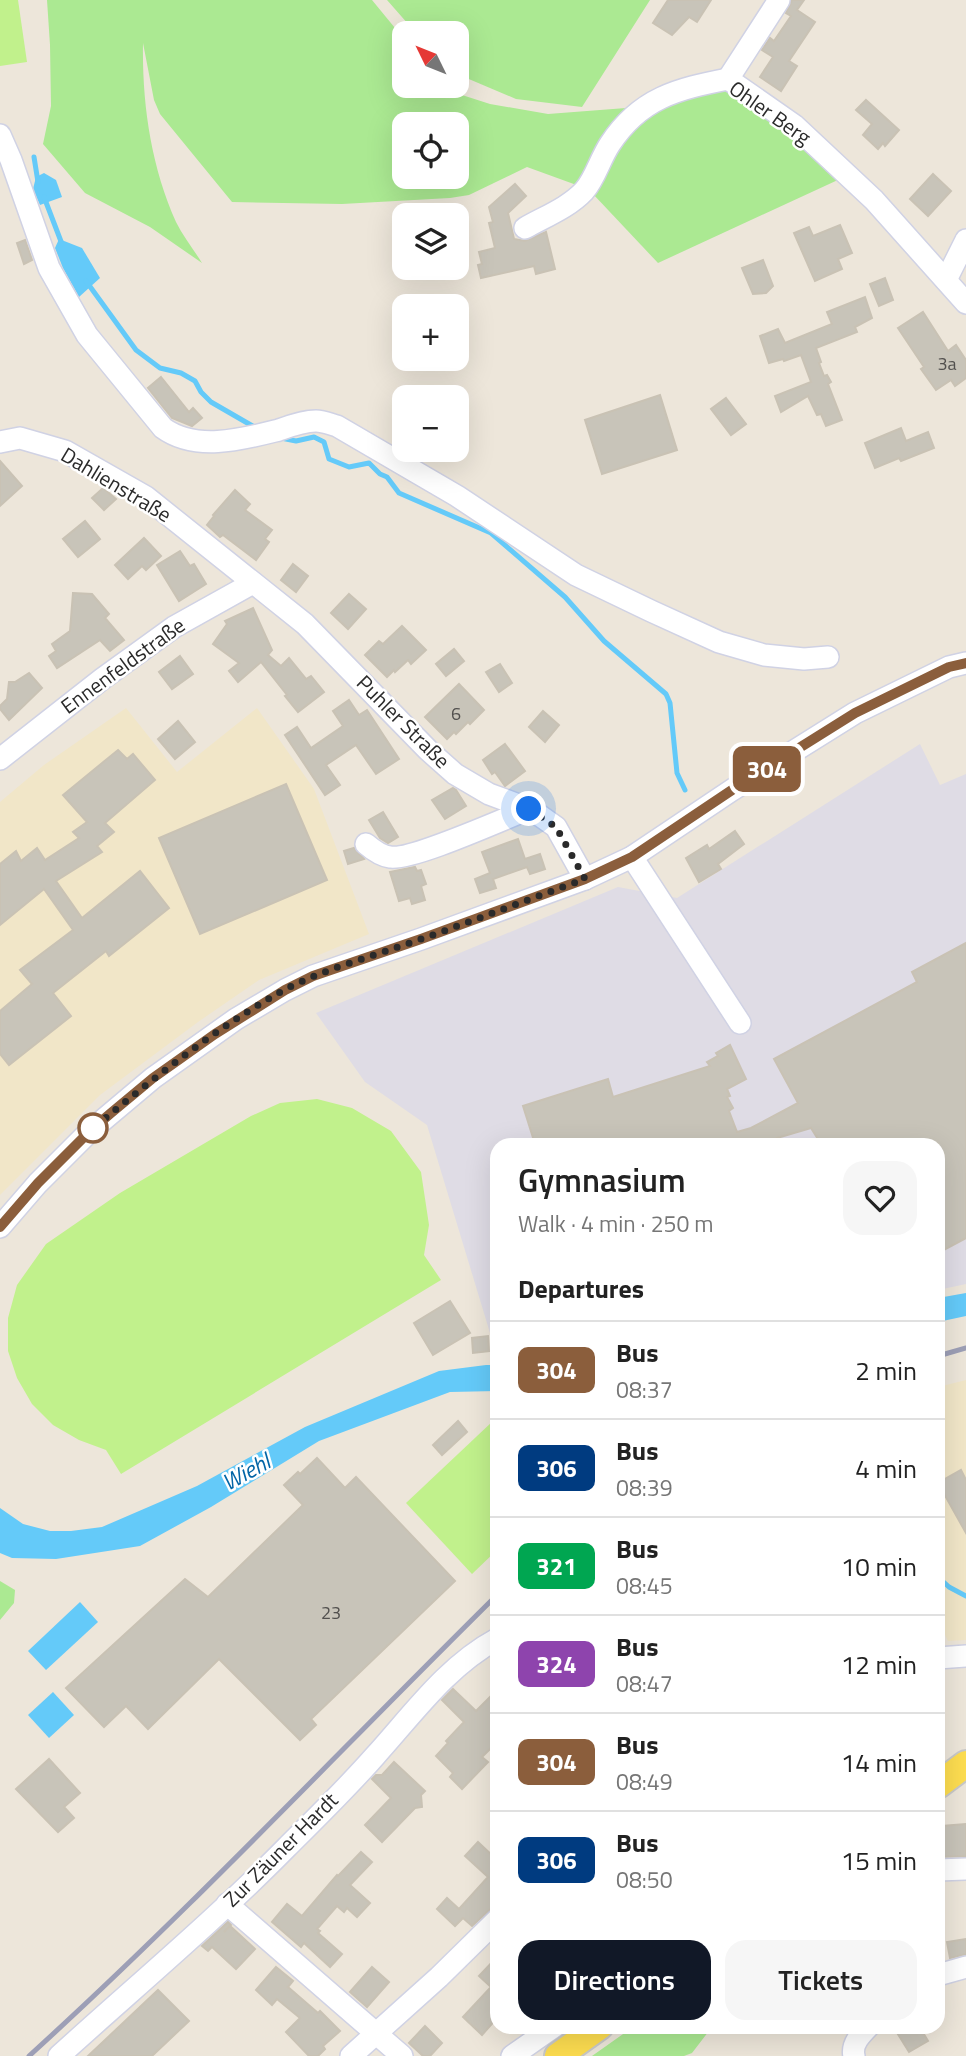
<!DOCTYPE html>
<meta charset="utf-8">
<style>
body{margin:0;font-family:"Titillium Web",sans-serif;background:#f6f6f6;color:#222;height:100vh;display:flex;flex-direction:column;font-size:26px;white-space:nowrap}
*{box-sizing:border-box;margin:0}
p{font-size:23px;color:#767676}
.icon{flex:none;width:38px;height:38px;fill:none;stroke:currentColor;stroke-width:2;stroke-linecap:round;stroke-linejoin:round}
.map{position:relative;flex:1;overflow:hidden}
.panel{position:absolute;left:490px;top:1138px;width:455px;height:896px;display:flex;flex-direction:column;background:#fff;border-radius:21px;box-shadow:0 7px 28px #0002}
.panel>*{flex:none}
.badge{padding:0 14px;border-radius:10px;font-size:24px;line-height:46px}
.needle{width:46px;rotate:313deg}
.tools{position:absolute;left:392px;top:21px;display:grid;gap:14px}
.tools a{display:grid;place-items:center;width:77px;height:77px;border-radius:14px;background:#fff;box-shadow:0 7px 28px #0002;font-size:35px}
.you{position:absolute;width:35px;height:35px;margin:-18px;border:5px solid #fff;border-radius:50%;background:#1a73e8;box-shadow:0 0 0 10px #1a73e833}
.map>.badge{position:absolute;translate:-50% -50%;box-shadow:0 0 0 4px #fff}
h2{padding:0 28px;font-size:26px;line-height:63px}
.round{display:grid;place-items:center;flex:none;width:74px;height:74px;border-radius:21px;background:#f6f6f6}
.headline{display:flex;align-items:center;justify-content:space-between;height:119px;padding:0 28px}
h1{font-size:33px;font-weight:600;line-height:52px}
.cta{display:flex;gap:14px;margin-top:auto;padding:14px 28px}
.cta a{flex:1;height:80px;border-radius:21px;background:#111827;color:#fff;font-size:28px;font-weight:600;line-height:80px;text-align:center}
.cta a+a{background:#f6f6f6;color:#222}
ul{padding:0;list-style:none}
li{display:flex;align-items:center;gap:21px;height:98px;padding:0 28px;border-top:2px solid #e0e0e0}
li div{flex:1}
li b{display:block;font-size:26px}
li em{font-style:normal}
li .badge{min-width:77px;font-weight:700;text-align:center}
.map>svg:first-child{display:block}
.industrial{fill:#dfdce5}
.education{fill:#f1e6c8}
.green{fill:#abe992;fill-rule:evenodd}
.pitch{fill:#c1f18c}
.water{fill:#64caf9}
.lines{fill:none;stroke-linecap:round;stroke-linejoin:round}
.stream{stroke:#64caf9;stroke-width:5}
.building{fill:#c8c4b9;stroke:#c9c2b4;stroke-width:2}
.minor-casing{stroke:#d0d2e4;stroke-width:24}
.major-casing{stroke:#c8c8c8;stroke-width:30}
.minor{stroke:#fff;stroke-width:21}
.major{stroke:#fddd50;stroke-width:26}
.rail{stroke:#9d9fb6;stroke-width:5}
.line-casing{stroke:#fff;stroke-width:16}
.line{stroke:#8b5e3c;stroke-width:10}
.walk{stroke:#2a2a2a;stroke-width:7;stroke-dasharray:0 12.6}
.stop-dot{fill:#fff;stroke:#8b5e3c;stroke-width:3.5}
.labels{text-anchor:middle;stroke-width:5;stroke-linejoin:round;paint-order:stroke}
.number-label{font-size:18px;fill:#52504e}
.street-label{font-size:21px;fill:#2a2a2a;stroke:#fff}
.water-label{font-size:23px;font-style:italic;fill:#0265a6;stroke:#fff}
</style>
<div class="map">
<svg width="966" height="2056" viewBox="0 0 966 2056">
<rect width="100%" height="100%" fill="#ede6da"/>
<polygon class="industrial" points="920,744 940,785 966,774 966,1284 938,1290 938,1144 497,1144 497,1356 427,1125 365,1082 316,1013 618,887 677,898"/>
<g class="education">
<polygon points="126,708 177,772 257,708 314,789 369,934 259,980 198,1022 100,1095 0,1195 0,802 44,765"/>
<polygon points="966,1380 966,1640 948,1641 938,1620 938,1387"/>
</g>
<g class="green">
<path d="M47,0H372L404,39V86H452L462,95L490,104L548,114L626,108L582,187L527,167L469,195L450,198L342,204L232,202L160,114L154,100L143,43C142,104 151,166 176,222C183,236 194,250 202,263L150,227L85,193L43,144L51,106L50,45ZM404,124H457V177H404Z"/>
<polygon points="387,0 650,0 582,107 516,99 457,74 457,33 416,33"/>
<polygon points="724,89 791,133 840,179 658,263 593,194 622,145 638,126 666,100"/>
<polygon points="0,1581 15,1590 14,1603 0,1620"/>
<polygon points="633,2027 633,2026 712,2027 692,2053 684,2056 592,2056"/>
</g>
<g class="pitch">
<polygon points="0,0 18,0 27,62 0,66"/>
<polygon points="317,1099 352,1108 391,1131 421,1172 429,1225 424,1255 441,1280 121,1474 106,1450 79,1440 53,1425 32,1404 17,1378 8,1351 8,1318 17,1285 46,1244 120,1193 251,1116 280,1103"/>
<polygon points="493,1421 497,1425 497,1550 472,1574 406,1503"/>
</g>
<g class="water">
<polygon points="44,173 56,180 62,197 40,205 33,189 36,177"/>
<polygon points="59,239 82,248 100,278 79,297 63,268 55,248"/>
<polygon points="966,1293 966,1316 938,1322 938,1298"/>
<polygon points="486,1365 497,1365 497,1391 450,1392 319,1441 211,1507 140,1546 56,1559 12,1558 0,1553 0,1508 23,1524 50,1531 71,1531 102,1527 197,1486 305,1427 439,1371"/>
<polygon points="80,1602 98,1622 46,1670 28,1651"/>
<polygon points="53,1692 74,1715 49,1738 28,1715"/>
</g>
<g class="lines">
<g class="stream">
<polyline points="34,157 38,182"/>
<polyline points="44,197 62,244"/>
<polyline points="86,281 136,350 160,368 181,373 195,381 201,392 211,402 256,428"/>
<polyline points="281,438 296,441 314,437 324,442 329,459 349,467 369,463 380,474 387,477 399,493 491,533 565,597 604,641 666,694 670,703 677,773 685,790"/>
<polyline points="938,1577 949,1587 966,1596"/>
</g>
</g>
<g class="building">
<polygon points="668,0 711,0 697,22 689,17 672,35 653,23"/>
<polygon points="792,0 804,0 797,10 815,22 789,61 797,66 781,91 760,77 773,57 762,50 770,38 774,41 791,16 786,13"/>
<polygon points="866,100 899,130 885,146 883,143 878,149 863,135 872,124 856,110"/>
<polygon points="933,174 951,191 928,216 910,199"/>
<polygon points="515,184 526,196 508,213 514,239 525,241 546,232 555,269 536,274 534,266 481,278 478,265 482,264 479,252 495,248 489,223 493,222 489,207"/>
<polygon points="840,225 852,253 838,259 842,269 815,281 794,233 809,227 813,236"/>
<polygon points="25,240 32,260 24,264 17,243"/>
<polygon points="763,260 773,286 766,293 753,294 742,268"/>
<polygon points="885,278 893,300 879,306 870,284"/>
<polygon points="865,297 872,318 855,327 857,332 816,348 821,362 819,363 824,376 827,375 831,382 828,384 842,420 826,426 821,414 817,415 808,396 781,412 775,396 811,382 801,355 784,361 783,359 769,363 760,336 778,329 785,343 832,324 827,312"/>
<polygon points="923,312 948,351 956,345 966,360 966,378 955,386 951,380 936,390 921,369 924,367 898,328"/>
<polygon points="161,377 189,412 193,408 202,418 192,426 172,418 148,388"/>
<polygon points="660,395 677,450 602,474 585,420"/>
<polygon points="726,398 746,424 731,435 711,409"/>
<polygon points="901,428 906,441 928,432 934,448 901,461 899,458 875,468 865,443"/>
<polygon points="0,461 22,486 0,506"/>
<polygon points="103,488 116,499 104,510 92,498"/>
<polygon points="235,490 250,504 245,510 272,530 265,539 269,542 256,560 223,535 220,537 207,525 214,516 213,515"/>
<polygon points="85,521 100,539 78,557 63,539"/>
<polygon points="144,538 161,556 146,570 142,566 128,579 115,565"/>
<polygon points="180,551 190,566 194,564 206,584 179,601 157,565"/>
<polygon points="293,564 308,576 296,592 281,580"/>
<polygon points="73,593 92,594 109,614 105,618 124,640 110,651 100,640 57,668 49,656 56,651 52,644 70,631"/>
<polygon points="349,594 366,609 348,629 331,613"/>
<polygon points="253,608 272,650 268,655 281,666 289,658 306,679 311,676 324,692 298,712 285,696 287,695 261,662 238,682 229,671 239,663 213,644 227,624 225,621"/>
<polygon points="402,626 426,650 411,664 408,660 395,672 394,670 387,677 365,655 379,641 383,644"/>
<polygon points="454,649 464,661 446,676 436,664"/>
<polygon points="180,656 193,674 172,689 159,672"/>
<polygon points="500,664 512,683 499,692 486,672"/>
<polygon points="29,673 42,688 9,720 0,709 0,706 7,699 9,682 15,682"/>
<polygon points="459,684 484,710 470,724 468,722 456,734 454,732 447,739 425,717"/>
<polygon points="349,700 359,715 367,710 399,759 376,774 356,745 326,765 340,785 325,795 285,735 297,727 311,748 343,726 333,711"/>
<polygon points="543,711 559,725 545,742 529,727"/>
<polygon points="178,721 195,742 175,759 158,739"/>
<polygon points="505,744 525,771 505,786 495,772 492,774 483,760"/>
<polygon points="118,750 127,759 133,754 155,780 105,823 114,832 97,846 102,852 56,881 82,918 140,871 169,908 109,956 106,951 53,993 71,1016 9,1065 0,1054 0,1011 32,984 20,970 73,930 44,889 0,925 0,864 16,851 21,861 37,848 45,860 79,838 73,832 87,822 63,795"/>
<polygon points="286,784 327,880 200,934 159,838"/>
<polygon points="453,788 456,790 466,806 445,819 432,800"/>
<polygon points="383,812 398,837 388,843 380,838 369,820"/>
<polygon points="735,831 744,844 718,864 721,869 699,882 686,858 707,845 709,849"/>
<polygon points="518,839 525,859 540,854 545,869 530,874 527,867 493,879 496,888 480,893 475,879 490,873 482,852"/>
<polygon points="354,848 364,859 348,864 344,851"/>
<polygon points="415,867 417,871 421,870 426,884 421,886 425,900 412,904 410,898 399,901 390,872"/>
<polygon points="966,943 966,1238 938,1253 938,1144 821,1144 811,1128 777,1138 779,1144 535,1144 523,1106 608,1079 613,1097 710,1066 707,1062 718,1056 716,1053 730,1045 746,1079 727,1089 730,1096 727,1097 733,1108 729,1111 737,1132 751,1128 798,1103 774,1059 917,982 912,972"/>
<polygon points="450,1301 470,1333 433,1355 414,1323"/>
<polygon points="488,1336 489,1351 473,1353 472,1338"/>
<polygon points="458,1421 467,1432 442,1455 433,1445"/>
<polygon points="317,1458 345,1488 356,1477 455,1581 311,1719 316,1725 300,1740 219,1659 148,1729 126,1706 104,1727 66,1688 185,1579 208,1597 303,1505 284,1485 298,1472 300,1474"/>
<polygon points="961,1470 966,1480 966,1533 938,1483"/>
<polygon points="453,1689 476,1711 497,1690 497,1742 482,1757 488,1762 462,1789 450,1777 453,1773 436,1756 448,1743 446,1741 464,1722 442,1700"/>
<polygon points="49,1759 80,1793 64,1807 74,1818 58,1832 16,1789"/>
<polygon points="394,1762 425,1791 421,1795 422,1807 415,1808 382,1842 365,1825 391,1798 372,1779 376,1775 382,1775"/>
<polygon points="966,1824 966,1856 938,1857 938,1839 943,1839 942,1826"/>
<polygon points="478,1842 497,1860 497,1903 472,1926 463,1918 455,1926 437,1909 447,1898 459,1909 488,1877 465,1856"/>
<polygon points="361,1852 372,1862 350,1885 370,1903 357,1917 347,1908 344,1912 337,1906 317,1929 320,1931 318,1933 342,1954 330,1967 304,1943 301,1947 272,1922 287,1904 302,1916 337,1875 338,1876"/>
<polygon points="228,1922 231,1925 224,1932 230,1926 255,1949 236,1969 212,1947 208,1951 202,1946"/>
<polygon points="966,1939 966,1954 950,1958 947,1942"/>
<polygon points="497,1957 497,2018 482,2035 463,2017 491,1987 479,1976"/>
<polygon points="276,1967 293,1981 288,1987 318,2013 320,2011 340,2031 323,2046 325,2049 318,2056 309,2056 286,2032 300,2018 277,1999 272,2005 256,1990"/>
<polygon points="372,1967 389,1982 367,2007 350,1992"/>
<polygon points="158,1990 189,2021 152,2056 88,2056"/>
<polygon points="425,2026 442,2043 430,2056 423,2056 409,2043"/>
<polygon points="904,2026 919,2026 928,2041 909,2052 896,2031"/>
</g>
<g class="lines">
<defs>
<g id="minor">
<polyline points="728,79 779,0"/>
<path d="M0,135L11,160L49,268L87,335L163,428C196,452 243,439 279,430C290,426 303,421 316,421C323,421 330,424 337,426L457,496L576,575L651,611L719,642L764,655L804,659L828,657"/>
<path d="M525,228C544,217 568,208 584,191C595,179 600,159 610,144C640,98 677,89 728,79L794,125L874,200L966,303"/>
<polyline points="946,280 966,240"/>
<polyline points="0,442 20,438 65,451 146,497 305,624 428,750 455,774 489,794 532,810 556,827 585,879"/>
<polyline points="0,759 102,679 174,627 253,583"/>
<path d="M366,844C373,850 381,856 390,857C411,861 503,819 529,809"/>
<polyline points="632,857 740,1023"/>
<polyline points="0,1227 38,1183 90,1131 153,1078 236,1019 285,990 313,976 421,939 585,879 632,857 732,790 855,713 949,667 966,663"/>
<polyline points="938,1658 966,1656"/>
<polyline points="938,1870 966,1869"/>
<polyline points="227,1904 402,2056"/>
<polyline points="938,1975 966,1967"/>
<path d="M59,2056C135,1987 214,1921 286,1848C316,1818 347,1788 375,1756C413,1714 447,1666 497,1639"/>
<polyline points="351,2056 439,1977 497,1920"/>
<polyline points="512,2056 555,2026"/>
<path d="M854,2056C851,2044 861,2034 869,2026"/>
</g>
<g id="major">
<polyline points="938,1785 966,1764"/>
<polyline points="558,2056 600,2026"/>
</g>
</defs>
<use href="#minor" class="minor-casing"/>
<use href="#major" class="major-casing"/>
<use href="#minor" class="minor"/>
<use href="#major" class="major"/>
<g class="rail">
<polyline points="938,1356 966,1348"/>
<path d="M29,2056C191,1909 341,1749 497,1595"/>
</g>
</g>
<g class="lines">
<defs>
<polyline id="line" points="0,1227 38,1183 90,1131 111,1113 153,1078 215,1034 285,990 313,976 421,939 585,879 632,857 732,790 855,713 949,667 966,663"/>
</defs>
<use href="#line" class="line-casing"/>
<use href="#line" class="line"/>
<path class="walk" d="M93,1128L90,1131C151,1080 214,1029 284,990C322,970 364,959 404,945C465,924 524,901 585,879L556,827L529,809"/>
</g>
<circle class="stop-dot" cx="93" cy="1128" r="14"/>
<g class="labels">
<g class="number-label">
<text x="947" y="370">3a</text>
<text x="456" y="720">6</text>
<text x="331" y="1619">23</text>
</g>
<g class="street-label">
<text transform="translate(770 113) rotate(35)" y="7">Ohler Berg</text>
<text transform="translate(116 485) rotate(31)" y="7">Dahlienstraße</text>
<text transform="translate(123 666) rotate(-36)" y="7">Ennenfeldstraße</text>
<text transform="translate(403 722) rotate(45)" y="7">Puhler Straße</text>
<text transform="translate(281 1850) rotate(-45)" y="7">Zur Zäuner Hardt</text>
</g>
<g class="water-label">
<text transform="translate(246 1472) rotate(-29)" y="8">Wiehl</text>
</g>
</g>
</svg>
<div class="tools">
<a><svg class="needle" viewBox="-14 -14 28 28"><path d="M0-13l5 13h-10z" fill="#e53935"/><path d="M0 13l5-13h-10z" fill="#767676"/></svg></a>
<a><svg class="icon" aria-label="locate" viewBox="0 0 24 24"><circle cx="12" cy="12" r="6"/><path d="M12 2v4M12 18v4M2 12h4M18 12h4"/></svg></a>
<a><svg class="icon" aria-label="layers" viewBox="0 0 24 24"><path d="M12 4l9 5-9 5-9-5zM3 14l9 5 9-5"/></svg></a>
<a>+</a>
<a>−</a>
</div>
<div class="you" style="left:529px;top:809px"></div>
<b class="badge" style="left:767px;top:769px;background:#8b5e3c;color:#fff">304</b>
<section class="panel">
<div class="headline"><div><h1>Gymnasium</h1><p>Walk · 4 min · 250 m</p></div><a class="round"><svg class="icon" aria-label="heart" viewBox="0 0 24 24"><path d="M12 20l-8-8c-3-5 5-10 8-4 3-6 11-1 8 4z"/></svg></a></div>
<h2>Departures</h2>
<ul>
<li><span class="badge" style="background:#8b5e3c;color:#fff">304</span><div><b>Bus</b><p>08:37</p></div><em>2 min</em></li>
<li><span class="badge" style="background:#003b80;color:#fff">306</span><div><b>Bus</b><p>08:39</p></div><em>4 min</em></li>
<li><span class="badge" style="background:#00a651;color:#fff">321</span><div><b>Bus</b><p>08:45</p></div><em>10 min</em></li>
<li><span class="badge" style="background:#8e44ad;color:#fff">324</span><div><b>Bus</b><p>08:47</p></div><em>12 min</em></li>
<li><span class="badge" style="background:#8b5e3c;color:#fff">304</span><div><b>Bus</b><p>08:49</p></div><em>14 min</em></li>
<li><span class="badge" style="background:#003b80;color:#fff">306</span><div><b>Bus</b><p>08:50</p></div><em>15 min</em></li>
</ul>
<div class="cta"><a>Directions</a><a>Tickets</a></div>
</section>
</div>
